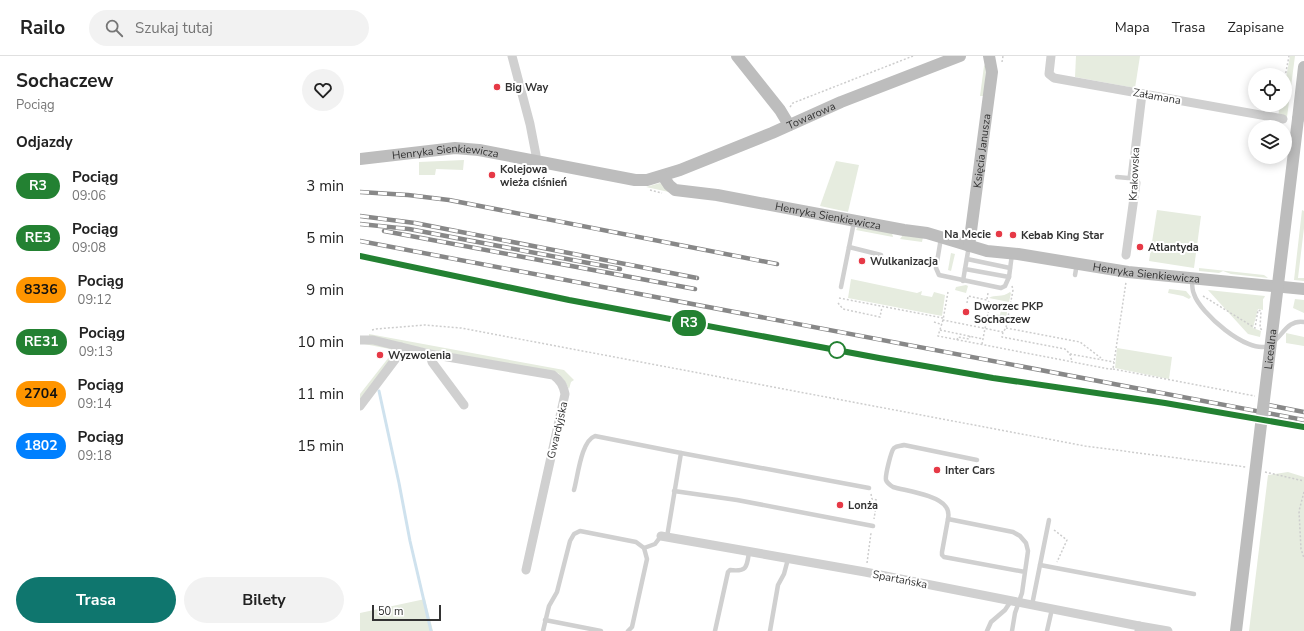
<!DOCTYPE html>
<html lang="pl">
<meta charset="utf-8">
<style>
body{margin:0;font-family:"Nunito Sans",sans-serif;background:#f2f2f2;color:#222;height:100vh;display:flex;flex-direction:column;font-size:15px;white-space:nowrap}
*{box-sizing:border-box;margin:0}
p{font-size:13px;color:#767676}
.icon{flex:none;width:22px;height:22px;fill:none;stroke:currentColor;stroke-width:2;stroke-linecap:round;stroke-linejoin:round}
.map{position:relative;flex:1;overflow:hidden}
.panel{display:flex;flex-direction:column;background:#fff;width:360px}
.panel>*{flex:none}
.badge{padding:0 8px;border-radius:13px;font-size:14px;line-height:26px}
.tools{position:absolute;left:888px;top:12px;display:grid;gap:8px}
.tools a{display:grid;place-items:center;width:44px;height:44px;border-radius:50%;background:#fff;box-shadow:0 2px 10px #0003;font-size:20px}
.scale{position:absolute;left:12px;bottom:10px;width:69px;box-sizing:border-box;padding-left:4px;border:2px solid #333;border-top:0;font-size:11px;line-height:14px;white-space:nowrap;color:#333;-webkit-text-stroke:3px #fff;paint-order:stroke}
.map>.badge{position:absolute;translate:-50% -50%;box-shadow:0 0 0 2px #fff}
h2{padding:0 16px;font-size:15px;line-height:36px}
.round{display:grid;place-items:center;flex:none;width:42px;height:42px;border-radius:21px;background:#f2f2f2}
.summary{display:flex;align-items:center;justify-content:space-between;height:68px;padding:0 16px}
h1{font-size:19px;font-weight:700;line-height:30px}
.button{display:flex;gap:8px;margin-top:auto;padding:8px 16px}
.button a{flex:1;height:46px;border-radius:24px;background:#0f766e;color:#fff;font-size:16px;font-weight:700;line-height:46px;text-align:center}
.button a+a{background:#f2f2f2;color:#222}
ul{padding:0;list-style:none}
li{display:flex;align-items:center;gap:12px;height:52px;padding:0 16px}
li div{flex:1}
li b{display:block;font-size:15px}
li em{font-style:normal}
li .badge{min-width:44px;font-weight:700;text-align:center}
header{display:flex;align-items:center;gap:24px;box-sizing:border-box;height:56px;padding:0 20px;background:#fff;border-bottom:1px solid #e0e0e0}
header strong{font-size:19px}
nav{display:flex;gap:22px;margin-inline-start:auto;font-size:14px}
.search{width:280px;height:36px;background:#f2f2f2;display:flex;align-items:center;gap:10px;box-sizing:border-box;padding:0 14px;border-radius:22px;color:#767676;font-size:15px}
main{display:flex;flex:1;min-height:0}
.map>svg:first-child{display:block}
.green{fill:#e6ecdf}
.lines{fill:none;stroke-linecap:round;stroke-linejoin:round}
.stream{stroke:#cfe2ee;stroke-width:3}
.path{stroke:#cdcdcd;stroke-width:1.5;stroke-dasharray:2 2;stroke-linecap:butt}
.lane{stroke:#d0d0d0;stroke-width:4.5}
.street{stroke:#d0d0d0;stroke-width:9}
.secondary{stroke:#bdbdbd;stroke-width:12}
.rail-casing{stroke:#888;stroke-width:4.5}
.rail{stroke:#fff;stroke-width:3;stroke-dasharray:9;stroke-linecap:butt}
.secondary-bridge{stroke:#bdbdbd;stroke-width:12}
.line-casing{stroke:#fff;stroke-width:9}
.line{stroke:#238132;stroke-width:6}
.poi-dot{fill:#e63946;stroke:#fff;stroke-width:1.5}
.stop-dot{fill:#fff;stroke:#238132;stroke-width:2}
.labels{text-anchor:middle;stroke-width:4;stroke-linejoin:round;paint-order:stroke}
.poi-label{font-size:11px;font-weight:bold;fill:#333;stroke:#fff;text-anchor:start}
.street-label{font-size:11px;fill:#333;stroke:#fff}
</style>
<header>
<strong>Railo</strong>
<div class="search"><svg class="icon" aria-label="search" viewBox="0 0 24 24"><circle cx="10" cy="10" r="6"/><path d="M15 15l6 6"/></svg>Szukaj tutaj</div>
<nav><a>Mapa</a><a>Trasa</a><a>Zapisane</a></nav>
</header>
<main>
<section class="panel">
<div class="summary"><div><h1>Sochaczew</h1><p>Pociąg</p></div><a class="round"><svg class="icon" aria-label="heart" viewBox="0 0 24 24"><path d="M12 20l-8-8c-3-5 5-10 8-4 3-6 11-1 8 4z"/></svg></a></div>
<h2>Odjazdy</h2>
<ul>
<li><span class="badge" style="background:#238132;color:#fff">R3</span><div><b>Pociąg</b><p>09:06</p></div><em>3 min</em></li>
<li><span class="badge" style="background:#238132;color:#fff">RE3</span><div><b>Pociąg</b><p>09:08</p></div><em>5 min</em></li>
<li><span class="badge" style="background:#ff9500;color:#111">8336</span><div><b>Pociąg</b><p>09:12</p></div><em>9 min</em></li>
<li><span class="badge" style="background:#238132;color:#fff">RE31</span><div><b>Pociąg</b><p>09:13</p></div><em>10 min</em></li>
<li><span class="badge" style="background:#ff9500;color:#111">2704</span><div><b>Pociąg</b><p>09:14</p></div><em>11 min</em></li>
<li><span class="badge" style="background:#0080ff;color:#fff">1802</span><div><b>Pociąg</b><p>09:18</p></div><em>15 min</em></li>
</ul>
<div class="button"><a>Trasa</a><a>Bilety</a></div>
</section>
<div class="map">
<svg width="944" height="575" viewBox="0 0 944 575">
<rect width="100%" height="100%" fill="#fff"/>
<g class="green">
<polygon points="716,0 780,0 775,32 715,21"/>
<polygon points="930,0 935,0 927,61 918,61 920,49 925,49 925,27"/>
<polygon points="626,8 625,40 620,40 624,10"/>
<polygon points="104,104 103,114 76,113 75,119 59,119 59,106"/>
<polygon points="476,105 499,109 488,156 460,150"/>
<polygon points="300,127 318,138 286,131"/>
<polygon points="797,154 841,160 834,212 789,205"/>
<polygon points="942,154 944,155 944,172 938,222 944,222 944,225 934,224"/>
<polygon points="498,171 532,177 533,181 496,174"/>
<polygon points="543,179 563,181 562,186 540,183"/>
<polygon points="591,197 595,198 591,215 588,214"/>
<polygon points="839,212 904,219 908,222 871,218 863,215 859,217 839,215"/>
<polygon points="491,223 557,237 562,235 561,239 572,241 574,236 585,239 582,260 488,242"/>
<polygon points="606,229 608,230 606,237 595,234 596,231"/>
<polygon points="809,233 826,235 831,241 829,243 823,240 808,237"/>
<polygon points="848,234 905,240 904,242 903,243 903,254 898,253 893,272 901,275 900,281 888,278"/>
<path d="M650,236L651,237L649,246L629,242C635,238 642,242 650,236Z"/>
<polygon points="935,243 944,244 944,257 933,252"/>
<polygon points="641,254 647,256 646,265 632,262 633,258 640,259"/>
<polygon points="926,277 944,281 944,290 926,287"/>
<polygon points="9,278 204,314 214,324 211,326 209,333 204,324 198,317 57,291 9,280"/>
<polygon points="8,286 30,291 33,296 33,301 0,344 0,338 33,296 30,293 4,288"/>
<polygon points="757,292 812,301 809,323 755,312"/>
<polygon points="928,416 944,421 944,575 889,575 908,419"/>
<polygon points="65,543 73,575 0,575 0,557"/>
</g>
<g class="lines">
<polyline class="stream" points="19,335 39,427 50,485 71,575"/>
<g class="path">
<polyline points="642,6 643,0"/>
<polyline points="925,21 929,0"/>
<polyline points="430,51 433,47 553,0"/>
<polyline points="918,54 919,49"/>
<polyline points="290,134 302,137"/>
<polyline points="652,230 653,234 646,272 643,276 642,281 705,293 710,298 754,306"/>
<polyline points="588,236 583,264 643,276"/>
<polyline points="843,240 895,272 898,254 901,255 900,272 902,274"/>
<polyline points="479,242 583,262"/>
<polyline points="627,243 628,237"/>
<polyline points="478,247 483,253 520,261 522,251"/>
<polyline points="607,247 608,240 627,244 630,247 650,251"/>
<polyline points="583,264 578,280 749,313 753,313 766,226"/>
<polyline points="574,266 580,268"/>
<polyline points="646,272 720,286 741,302"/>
<polyline points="12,274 16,273 65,269 101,272 725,390 886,411"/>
<polyline points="580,274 623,283"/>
<polyline points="597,284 598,281 609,283 610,280"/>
<polyline points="622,288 630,247"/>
<polyline points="710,298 712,306"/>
<polyline points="753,313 895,340"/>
<polyline points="905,416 944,425"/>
<polyline points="944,436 939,455 941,493 944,502"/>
<polyline points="511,438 512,443 517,444 514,463"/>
<polyline points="694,474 707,484 697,506"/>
<polyline points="507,507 511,477"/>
</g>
<g class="lane">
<polyline points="757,121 768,122 772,121"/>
<polyline points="581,182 576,212 579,219 641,232 645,230 649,221"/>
<polyline points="609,190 605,213 649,221 652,198"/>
<polyline points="489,191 521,199"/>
<polyline points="607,203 650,212"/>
<polyline points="715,219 717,208"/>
<path d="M832,223C832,228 832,234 834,238C840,257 887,298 908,290C922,283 926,263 944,266"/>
<polyline points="603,225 605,213"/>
<polyline points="481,231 494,166"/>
<polyline points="321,397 509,432"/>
<path d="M214,434C218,420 221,385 235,380L321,397L307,481"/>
<polyline points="314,435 377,444 513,470"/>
<path d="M588,463C589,458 589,455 586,451C578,439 547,435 533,431C530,429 527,427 526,424C525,420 531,395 534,392C537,390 541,390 544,389L617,404"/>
<polyline points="284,492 295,488 301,480"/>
<polyline points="680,509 834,538"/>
<polyline points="672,549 689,464"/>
<polyline points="185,564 241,575"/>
<polyline points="183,575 189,550 197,536 210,485 214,478 220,475 276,486 284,492 287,503 272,571 268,575"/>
<path d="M355,575L368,516L370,514C387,516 387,511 389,496"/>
<polyline points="410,575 418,529 424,518 428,503"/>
<polyline points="627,575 631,566 645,554 651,545"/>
<polyline points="652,575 655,557 662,537 668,495 666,487 660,480 653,476 588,463 582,496 582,499 584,501 665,516"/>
<polyline points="687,575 692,553"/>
</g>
<g class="street">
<polyline points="152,0 170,68 176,99 176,105"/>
<polyline points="691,0 689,18 694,22 923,63"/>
<polyline points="766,199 776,127 775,124 772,121 782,38"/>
<path d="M0,284H13L70,298L193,319C201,325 203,329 205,338L166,514"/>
<polyline points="70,298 72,306 104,349"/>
<polyline points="0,350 40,297 41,291"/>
<polyline points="301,480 505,516 779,570 779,575"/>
<polyline points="779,570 808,575"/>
</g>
<g class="secondary">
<polyline points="377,0 420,54 429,69"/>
<polyline points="938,63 944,11"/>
<path id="s1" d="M0,103L95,92L119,94L275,124H287L320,114L412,77L481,46L600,0"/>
<path id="s2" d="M303,120L309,129L315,134L357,139L544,174L567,177L627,195L658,198L768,216L944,233"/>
<path id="s3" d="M609,190L632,16L629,0"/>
</g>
<defs>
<g id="rail">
<polyline points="0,136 48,139 89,144 417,208"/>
<polyline points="0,160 55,167 337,222"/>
<polyline points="0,168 49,173 260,213"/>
<polyline points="24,175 335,233"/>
<polyline points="0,185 944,364"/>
<polyline points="0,200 224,247 519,302 633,322 805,347 944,371"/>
<polyline points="908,349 944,356"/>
</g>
</defs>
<use href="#rail" class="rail-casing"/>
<use href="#rail" class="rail"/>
<path class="secondary-bridge" id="s4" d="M876,575L938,63"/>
</g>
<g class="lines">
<defs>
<polyline id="line" points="0,200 209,244 519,302 633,322 805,347 944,371"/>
</defs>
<use href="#line" class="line-casing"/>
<use href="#line" class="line"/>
</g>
<g class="poi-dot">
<circle cx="137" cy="31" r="4"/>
<circle cx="132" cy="119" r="4"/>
<circle cx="639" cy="178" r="4"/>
<circle cx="653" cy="179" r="4"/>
<circle cx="780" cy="191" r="4"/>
<circle cx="502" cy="205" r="4"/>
<circle cx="606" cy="256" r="4"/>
<circle cx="20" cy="299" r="4"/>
<circle cx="577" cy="414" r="4"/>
<circle cx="480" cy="449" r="4"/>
</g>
<circle class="stop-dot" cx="477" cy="294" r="8"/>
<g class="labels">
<g class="poi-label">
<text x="145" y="35">Big Way</text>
<text x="140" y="117">Kolejowa<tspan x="140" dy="13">wieża ciśnień</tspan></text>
<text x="631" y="182" text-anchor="end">Na Mecie</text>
<text x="661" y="183">Kebab King Star</text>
<text x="788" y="195">Atlantyda</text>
<text x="510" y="209">Wulkanizacja</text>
<text x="614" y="254">Dworzec PKP<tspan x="614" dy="13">Sochaczew</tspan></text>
<text x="28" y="303">Wyzwolenia</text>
<text x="585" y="418">Inter Cars</text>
<text x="488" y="453">Lonża</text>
</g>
<g class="street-label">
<text transform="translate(797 40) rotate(10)" y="4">Załamana</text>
<text dy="4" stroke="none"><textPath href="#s1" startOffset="467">Towarowa</textPath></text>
<text dy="4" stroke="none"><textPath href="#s3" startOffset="96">Księcia Janusza</textPath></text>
<text dy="4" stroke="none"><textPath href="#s1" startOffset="86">Henryka Sienkiewicza</textPath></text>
<text transform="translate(774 118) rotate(-87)" y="4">Krakowska</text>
<text dy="4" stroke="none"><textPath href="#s2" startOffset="174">Henryka Sienkiewicza</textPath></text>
<text dy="4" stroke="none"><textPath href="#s2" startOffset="498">Henryka Sienkiewicza</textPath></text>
<text dy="4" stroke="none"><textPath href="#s4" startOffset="284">Licealna</textPath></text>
<text transform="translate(197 374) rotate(-77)" y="4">Gwardyjska</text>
<text transform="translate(540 523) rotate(11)" y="4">Spartańska</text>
</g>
</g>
</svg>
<div class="tools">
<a><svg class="icon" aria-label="locate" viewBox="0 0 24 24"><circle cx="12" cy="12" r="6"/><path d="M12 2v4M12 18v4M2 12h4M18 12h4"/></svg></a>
<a><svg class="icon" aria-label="layers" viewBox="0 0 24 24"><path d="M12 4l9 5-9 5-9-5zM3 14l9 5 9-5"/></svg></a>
</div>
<div class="scale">50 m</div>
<b class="badge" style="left:329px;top:267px;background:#238132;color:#fff">R3</b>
</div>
</main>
